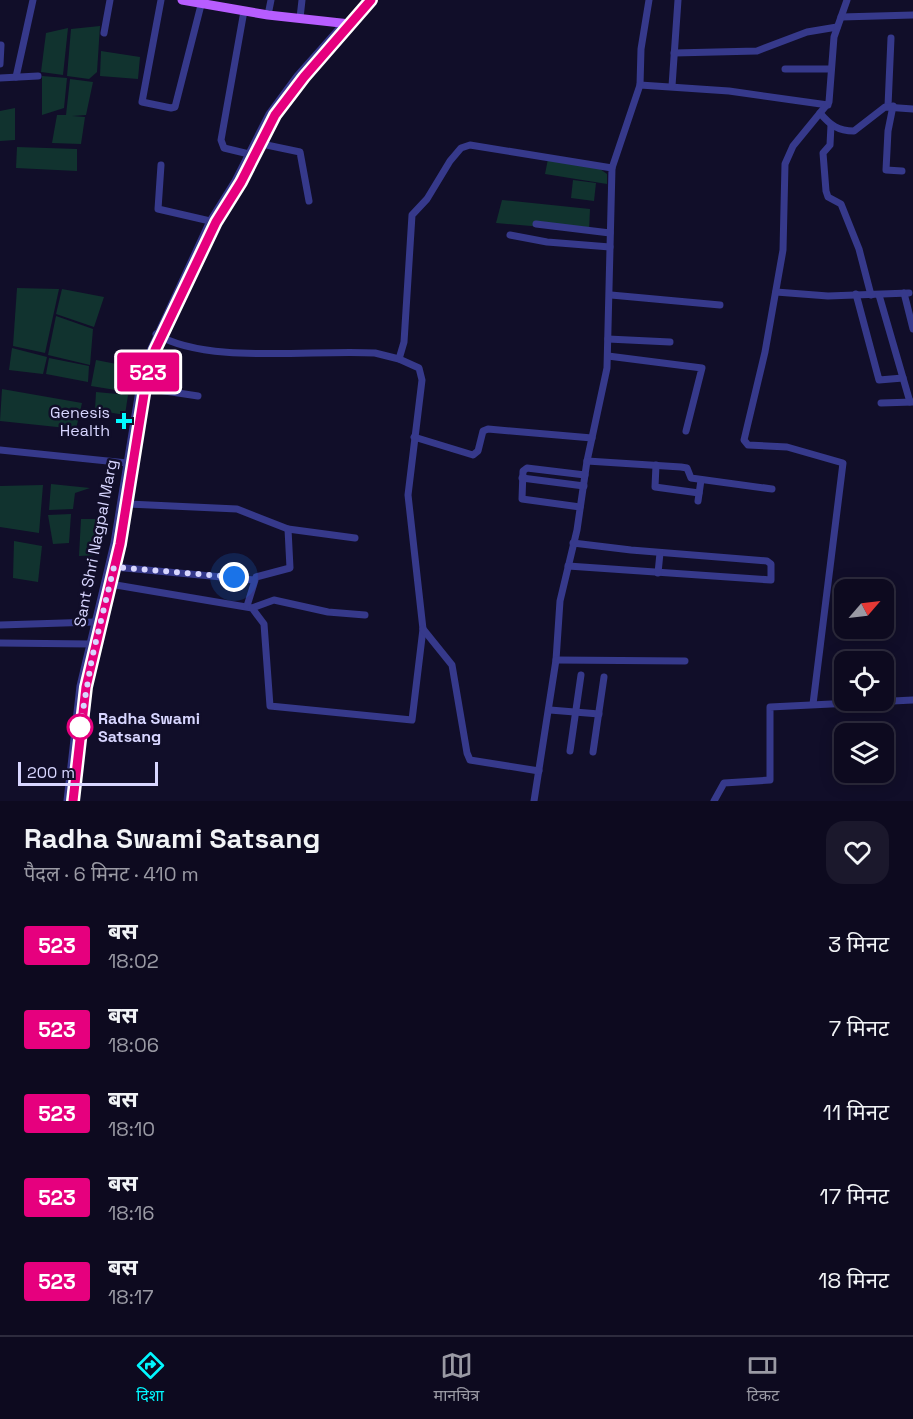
<!DOCTYPE html>
<html lang="hi">
<meta charset="utf-8">
<style>
body{margin:0;font-family:"Space Grotesk","Noto Sans Devanagari",sans-serif;background:#1b182c;color:#f1f3f6;height:100vh;display:flex;flex-direction:column;font-size:22px;white-space:nowrap}
*{box-sizing:border-box;margin:0}
p{font-size:20px;color:#9a9aa4}
.icon{flex:none;width:33px;height:33px;fill:none;stroke:currentColor;stroke-width:2;stroke-linecap:round;stroke-linejoin:round}
.map{position:relative;height:801px;overflow:hidden}
.sheet{display:flex;flex-direction:column;background:#0d0a1f;flex:1}
.sheet>*{flex:none}
.badge{padding:0 12px;border-radius:4px;font-size:21px;line-height:39px}
.needle{width:39px;rotate:62deg}
.fabs{position:absolute;left:834px;top:579px;display:grid;gap:12px}
.fabs a{display:grid;place-items:center;width:60px;height:60px;border-radius:12px;background:#0d0a1f;box-shadow:0 3px 15px #0003,0 0 0 2px #2d2b3d;font-size:30px}
.scale{position:absolute;left:18px;bottom:15px;width:140px;box-sizing:border-box;padding-left:6px;border:3px solid #d8d6ff;border-top:0;font-size:16px;line-height:21px;white-space:nowrap;color:#d8d6ff;-webkit-text-stroke:4px #110e29;paint-order:stroke}
.you{position:absolute;width:30px;height:30px;margin:-15px;border:4px solid #fff;border-radius:50%;background:#1a73e8;box-shadow:0 0 0 9px #1a73e833}
.map>.badge{position:absolute;translate:-50% -50%;box-shadow:0 0 0 3px #fff}
.round{display:grid;place-items:center;flex:none;width:63px;height:63px;border-radius:18px;background:#1b182c}
.headline{display:flex;align-items:center;justify-content:space-between;height:102px;padding:0 24px}
h1{font-size:28px;font-weight:700;line-height:45px}
ul{padding:0;list-style:none}
li{display:flex;align-items:center;gap:18px;height:84px;padding:0 24px}
li div{flex:1}
li b{display:block;font-size:22px}
li em{font-style:normal}
li .badge{min-width:66px;font-weight:700;text-align:center}
.tab-bar{display:flex;justify-content:space-around;align-items:center;height:84px;border-top:2px solid #2d2b3d;background:#0d0a1f;font-size:16px;color:#9a9aa4}
.tab-bar a{display:grid;justify-items:center;gap:3px}
.tab-bar .current{color:#02f8ff}
.map>svg:first-child{display:block}
.green{fill:#11332f}
.lines{fill:none;stroke-linecap:round;stroke-linejoin:round}
.minor{stroke:#36398b;stroke-width:7}
.major{stroke:#b75dff;stroke-width:9}
.line-casing{stroke:#fff;stroke-width:14}
.line{stroke:#e6007e;stroke-width:9}
.walk{stroke:#d8d6ff;stroke-width:6;stroke-dasharray:0 10.8}
.poi-dot{fill:#02f8ff;stroke:#110e29;stroke-width:2}
.stop-dot{fill:#fff;stroke:#e6007e;stroke-width:3}
.labels{text-anchor:middle;stroke-width:5;stroke-linejoin:round;paint-order:stroke}
.poi-label{font-size:16px;fill:#d8d6ff;stroke:#110e29;text-anchor:end}
.street-label{font-size:16px;fill:#d8d6ff;stroke:#110e29}
.stop-label{font-size:16px;font-weight:bold;fill:#d8d6ff;stroke:#110e29;text-anchor:start}
</style>
<div class="map">
<svg width="913" height="801" viewBox="0 0 913 801">
<rect width="100%" height="100%" fill="#110e29"/>
<g class="green">
<polygon points="100,26 97,72 89,79 67,76 71,29"/>
<polygon points="68,28 63,75 41,72 46,33"/>
<polygon points="101,51 140,57 138,79 100,76"/>
<polygon points="42,76 67,78 64,108 42,115"/>
<polygon points="70,79 93,82 86,115 72,116 85,117 81,144 52,143 57,115 66,115"/>
<polygon points="15,108 15,140 0,141 0,111"/>
<polygon points="17,147 77,149 77,171 16,168"/>
<polygon points="548,159 600,169 607,174 607,184 545,174"/>
<polygon points="573,180 596,183 594,201 571,198"/>
<polygon points="502,200 590,209 589,231 496,223"/>
<polygon points="17,288 59,289 45,353 13,346"/>
<polygon points="62,289 104,297 94,327 56,314"/>
<polygon points="56,316 93,329 90,365 48,355"/>
<polygon points="12,348 47,357 43,374 9,370"/>
<polygon points="49,358 89,366 88,382 46,374"/>
<polygon points="96,360 132,367 128,392 91,386"/>
<polygon points="2,389 82,403 76,429 0,421"/>
<polygon points="96,392 128,395 125,415 95,410"/>
<polygon points="51,484 90,488 75,493 73,509 49,510"/>
<polygon points="43,485 39,533 0,527 0,486"/>
<polygon points="71,514 69,543 53,544 48,515"/>
<polygon points="81,519 107,519 99,555 79,556"/>
<polygon points="14,541 42,546 38,582 13,578"/>
</g>
<g class="lines">
<g class="minor">
<polyline points="161,0 142,102 171,108 175,107 201,5"/>
<polyline points="244,11 221,140 224,148 249,154"/>
<polyline points="268,15 271,0"/>
<polyline points="841,17 913,15"/>
<polyline points="300,18 302,0"/>
<polyline points="104,33 110,0"/>
<polyline points="674,53 757,51 807,32 837,27"/>
<polyline points="0,64 1,45"/>
<polyline points="785,69 831,69"/>
<polyline points="16,77 33,0"/>
<polyline points="0,78 38,76"/>
<polyline points="640,85 729,91 828,105"/>
<polyline points="672,86 678,0"/>
<polyline points="888,106 891,38"/>
<polyline points="893,106 888,131 886,170 902,171"/>
<path d="M820,113C830,125 838,131 854,131L885,107L913,109"/>
<polyline points="831,125 830,145 823,153 826,191 828,197 841,204 859,249 871,295"/>
<polyline points="257,143 300,152 309,201"/>
<polyline points="161,165 158,209 210,221"/>
<polyline points="612,168 640,85 641,49 649,0"/>
<polyline points="536,224 610,233"/>
<polyline points="510,235 547,242 610,247"/>
<polyline points="776,292 828,296 909,293"/>
<polyline points="904,293 913,329"/>
<polyline points="856,294 879,380 903,378"/>
<polyline points="611,295 720,305"/>
<polyline points="879,295 910,402"/>
<polyline points="608,339 670,342"/>
<polyline points="608,356 702,368 686,431"/>
<polyline points="399,359 404,342 412,215 427,199 450,161 461,148 470,145 612,168 607,368 587,461 577,530 560,601 556,660 534,801"/>
<polyline points="145,388 198,396"/>
<polyline points="881,403 913,402"/>
<polyline points="414,437 473,455 478,451 483,431 488,429 592,438"/>
<polyline points="0,450 127,463"/>
<polyline points="587,461 681,467 687,468 691,478 772,489"/>
<polyline points="656,465 655,487 699,493"/>
<polyline points="522,478 584,486"/>
<polyline points="698,501 701,480"/>
<polyline points="128,504 237,509 288,529 355,538"/>
<polyline points="580,507 522,499 523,471 527,468 585,475"/>
<polyline points="568,566 771,580 771,564 767,561 631,550 573,543"/>
<polyline points="114,567 254,580"/>
<polyline points="658,573 660,553"/>
<path d="M110,584L252,608L264,624L270,706L412,720L423,629L408,495L422,380L419,368L399,359L375,353C315,349 206,365 156,334"/>
<polyline points="247,606 256,577 290,568 288,529"/>
<polyline points="252,608 274,600 328,612 365,615"/>
<polyline points="0,625 95,622"/>
<polyline points="423,629 452,665 467,753 470,760 539,771"/>
<polyline points="0,643 90,644"/>
<polyline points="556,660 685,661"/>
<polyline points="813,704 843,463 787,447 748,445 744,440 765,352 783,250 785,164 793,146 829,102 834,37 847,0"/>
<polyline points="550,710 599,714"/>
<polyline points="570,751 581,675"/>
<polyline points="593,752 604,677"/>
<polyline points="67,801 80,686 114,543 143,366 210,221 235,181 269,114 297,76 344,23"/>
<polyline points="73,801 86,687 120,544 149,367 216,222 241,182 275,115 304,77 350,24"/>
<polyline points="714,801 724,783 770,780 770,707 913,700"/>
</g>
<polyline class="major" points="182,0 268,15 350,24 371,0"/>
</g>
<g class="lines">
<defs>
<polyline id="line" points="73,801 86,687 120,544 145,388 155,350 216,222 241,182 275,115 304,77 371,0"/>
</defs>
<use href="#line" class="line-casing"/>
<use href="#line" class="line"/>
<polyline class="walk" points="80,727 92,658 114,567 234,577"/>
</g>
<path class="poi-dot" d="M121 412h6v6h6v6h-6v6h-6v-6h-6v-6h6z"/>
<circle class="stop-dot" cx="80" cy="727" r="12"/>
<g class="labels">
<g class="poi-label">
<text x="110" y="418">Genesis<tspan x="110" dy="18">Health</tspan></text>
</g>
<g class="street-label">
<text transform="translate(95 543) rotate(-79)" y="6">Sant Shri Nagpal Marg</text>
</g>
<g class="stop-label">
<text x="98" y="724">Radha Swami<tspan x="98" dy="18">Satsang</tspan></text>
</g>
</g>
</svg>
<div class="fabs">
<a><svg class="needle" viewBox="-14 -14 28 28"><path d="M0-13l5 13h-10z" fill="#e53935"/><path d="M0 13l5-13h-10z" fill="#9a9aa4"/></svg></a>
<a><svg class="icon" aria-label="locate" viewBox="0 0 24 24"><circle cx="12" cy="12" r="6"/><path d="M12 2v4M12 18v4M2 12h4M18 12h4"/></svg></a>
<a><svg class="icon" aria-label="layers" viewBox="0 0 24 24"><path d="M12 4l9 5-9 5-9-5zM3 14l9 5 9-5"/></svg></a>
</div>
<div class="scale">200 m</div>
<div class="you" style="left:234px;top:577px"></div>
<b class="badge" style="left:148px;top:372px;background:#e6007e;color:#fff">523</b>
</div>
<section class="sheet">
<div class="headline"><div><h1>Radha Swami Satsang</h1><p>पैदल · 6 मिनट · 410 m</p></div><a class="round"><svg class="icon" aria-label="heart" viewBox="0 0 24 24"><path d="M12 20l-8-8c-3-5 5-10 8-4 3-6 11-1 8 4z"/></svg></a></div>
<ul>
<li><span class="badge" style="background:#e6007e;color:#fff">523</span><div><b>बस</b><p>18:02</p></div><em>3 मिनट</em></li>
<li><span class="badge" style="background:#e6007e;color:#fff">523</span><div><b>बस</b><p>18:06</p></div><em>7 मिनट</em></li>
<li><span class="badge" style="background:#e6007e;color:#fff">523</span><div><b>बस</b><p>18:10</p></div><em>11 मिनट</em></li>
<li><span class="badge" style="background:#e6007e;color:#fff">523</span><div><b>बस</b><p>18:16</p></div><em>17 मिनट</em></li>
<li><span class="badge" style="background:#e6007e;color:#fff">523</span><div><b>बस</b><p>18:17</p></div><em>18 मिनट</em></li>
</ul>
</section>
<nav class="tab-bar">
<a class="current"><svg class="icon" aria-label="directions" viewBox="0 0 24 24"><path d="M12 3l9 9-9 9-9-9zM9 14v-3h6M13 9l2 2-2 2"/></svg>दिशा</a>
<a><svg class="icon" aria-label="map" viewBox="0 0 24 24"><path d="M3 6l6-2 6 2 6-2v14l-6 2-6-2-6 2zM9 4v14M15 6v14"/></svg>मानचित्र</a>
<a><svg class="icon" aria-label="tickets" viewBox="0 0 24 24"><path d="M3 7h18v10H3zM15 7v10"/></svg>टिकट</a>
</nav>
